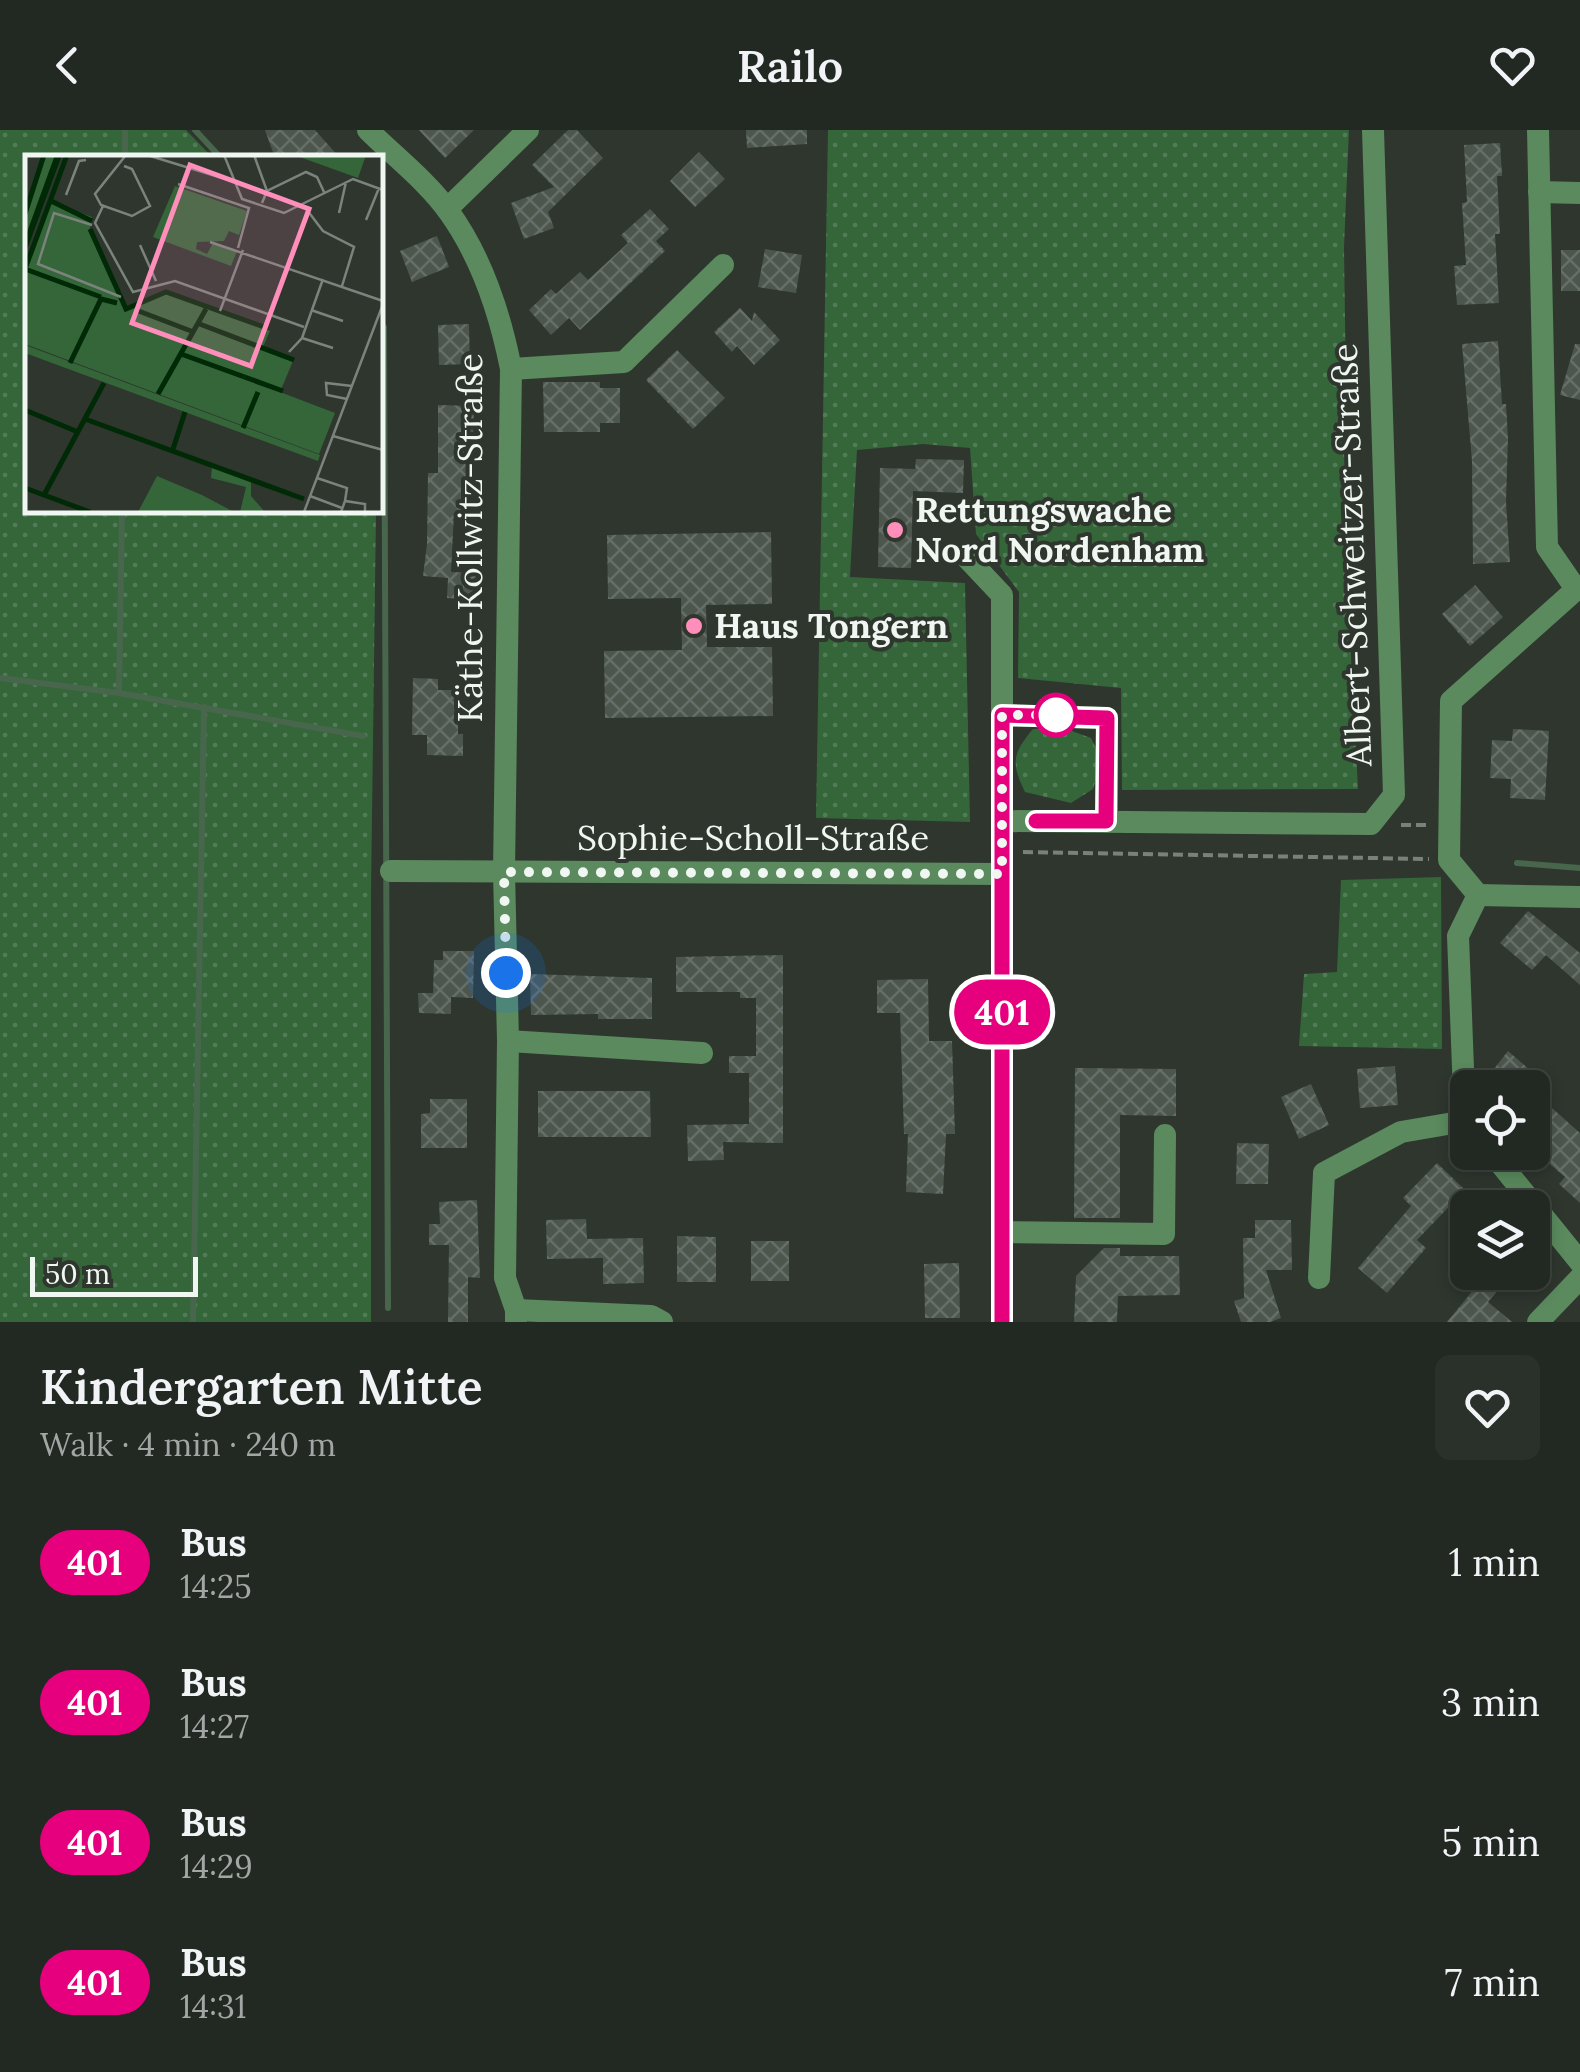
<!DOCTYPE html>
<meta charset="utf-8">
<style>
body{margin:0;font-family:Lora,serif;background:#2a302a;color:#f1f3f6;height:100vh;display:flex;flex-direction:column;font-size:38px;white-space:nowrap}
*{box-sizing:border-box;margin:0}
p{font-size:32px;color:#a2a6a5}
.icon{flex:none;width:55px;height:55px;fill:none;stroke:currentColor;stroke-width:2;stroke-linecap:round;stroke-linejoin:round}
.map{position:relative;height:1192px;overflow:hidden}
.panel{display:flex;flex-direction:column;background:#222822;flex:1}
.panel>*{flex:none}
.badge{padding:0 20px;border-radius:32px;font-size:35px;line-height:65px}
.fabs{position:absolute;left:1450px;top:940px;display:grid;gap:20px}
.fabs a{display:grid;place-items:center;width:100px;height:100px;border-radius:15px;background:#222822;box-shadow:0 5px 15px #0003,0 0 0 2px #3f4440;font-size:50px}
.scale{position:absolute;left:30px;bottom:25px;width:168px;box-sizing:border-box;padding-left:10px;border:5px solid #f0f6f1;border-top:0;font-size:28px;line-height:35px;white-space:nowrap;color:#f0f6f1;-webkit-text-stroke:8px #2e362e;paint-order:stroke}
.you{position:absolute;width:50px;height:50px;margin:-25px;border:8px solid #fff;border-radius:50%;background:#1a73e8;box-shadow:0 0 0 15px #1a73e833}
.map>.badge{position:absolute;translate:-50% -50%;box-shadow:0 0 0 5px #fff}
.round{display:grid;place-items:center;flex:none;width:105px;height:105px;border-radius:15px;background:#2a302a}
.summary{display:flex;align-items:center;justify-content:space-between;height:170px;padding:0 40px}
h1{font-size:48px;font-weight:600;line-height:75px}
ul{padding:0;list-style:none}
li{display:flex;align-items:center;gap:30px;height:140px;padding:0 40px}
li div{flex:1}
li b{display:block;font-size:38px}
li em{font-style:normal}
li .badge{min-width:110px;font-weight:700;text-align:center}
header{display:flex;justify-content:space-between;align-items:center;height:130px;padding:0 40px;background:#222822;font-size:45px;font-weight:600}
.map>svg:first-child{display:block}
.grass{fill:url(#grass-dots)}
.lines{fill:none;stroke-linecap:round;stroke-linejoin:round}
.stream{stroke:#48664c;stroke-width:6}
.building{fill:url(#building-cross-hatch)}
.path{stroke:#7a817a;stroke-width:4;stroke-dasharray:10 5;stroke-linecap:butt}
.minor{stroke:#5a8a5d;stroke-width:22}
.line-casing{stroke:#fff;stroke-width:22}
.line{stroke:#e6007e;stroke-width:15}
.walk{stroke:#f0f6f1;stroke-width:10;stroke-dasharray:0 18}
.poi-dot{fill:#ff8eba;stroke:#2e362e;stroke-width:4}
.stop-dot{fill:#fff;stroke:#e6007e;stroke-width:5}
.labels{text-anchor:middle;stroke-width:8;stroke-linejoin:round;paint-order:stroke}
.poi-label{font-size:35px;font-weight:bold;fill:#f0f6f1;stroke:#2e362e;text-anchor:start}
.street-label{font-size:35px;fill:#f0f6f1;stroke:#2e362e}
.inset-river{fill:none;stroke:#002906;stroke-width:5}
.inset-road{fill:none;stroke:#7c837c;stroke-width:2.5}
.view{fill:#ff8eba;fill-opacity:0.15;stroke:#ff8eba;stroke-width:5}
.inset-edge{fill:none;stroke:#f0f6f1;stroke-width:5}
</style>
<header><svg class="icon" aria-label="back" viewBox="0 0 24 24"><path d="M15 5l-7 7 7 7"/></svg>Railo<svg class="icon" aria-label="heart" viewBox="0 0 24 24"><path d="M12 20l-8-8c-3-5 5-10 8-4 3-6 11-1 8 4z"/></svg></header>
<div class="map">
<svg width="1580" height="1192" viewBox="0 0 1580 1192">
<defs>
<pattern id="grass-dots" width="8" height="8" patternUnits="userSpaceOnUse" patternTransform="scale(2.5)"><rect width="8" height="8" fill="#34663a"/><path d="M2 2h.1M6 6h.1" fill="none" stroke="#527c57" stroke-width="1.8" stroke-linecap="round"/></pattern>
<pattern id="building-cross-hatch" width="8" height="8" patternUnits="userSpaceOnUse" patternTransform="scale(2.5)"><rect width="8" height="8" fill="#4c564d"/><path d="M0 0l8 8M0 8l8-8" fill="none" stroke="#666f67"/></pattern>
</defs>
<rect width="100%" height="100%" fill="#2e362e"/>
<g class="grass">
<polygon points="0,0 186,0 212,27 28,28 28,380 376,380 371,762 371,1192 0,1192"/>
<polygon points="828,0 1349,0 1344,117 1349,477 1358,659 1122,660 1121,558 1018,548 1019,462 976,404 970,318 923,314 857,320 850,447 965,453 970,692 816,688"/>
<path d="M1061,597L1091,608L1102,631L1093,659L1071,673L1025,662C1011,633 1012,624 1033,599Z"/>
<polygon points="1441,747 1442,919 1299,916 1304,844 1337,842 1341,750"/>
</g>
<g class="lines">
<g class="stream">
<polyline points="195,0 221,28"/>
<polyline points="125,28 125,0"/>
<polyline points="380,192 384,197 388,1178"/>
<polyline points="0,548 119,563 363,606"/>
<polyline points="119,563 122,380"/>
<polyline points="1517,733 1580,738"/>
<polyline points="193,1192 204,577"/>
</g>
</g>
<g class="building">
<polygon points="265,0 315,0 340,28 275,28"/>
<polygon points="419,0 474,0 445,28"/>
<polygon points="568,0 577,0 603,28 548,82 554,98 524,109 511,73 554,57 532,35"/>
<polygon points="746,0 807,0 807,14 747,18"/>
<polygon points="1500,13 1502,46 1497,46 1500,104 1495,104 1499,173 1457,175 1454,136 1466,135 1462,73 1467,72 1464,15"/>
<polygon points="699,22 725,49 695,77 670,51"/>
<polygon points="650,79 669,99 656,111 665,121 580,200 569,188 551,205 529,180 551,159 556,164 580,142 588,150 628,113 621,105"/>
<polygon points="437,106 449,137 412,152 400,121"/>
<polygon points="765,119 802,125 796,163 758,157"/>
<rect x="1561" y="120" width="19" height="41"/>
<polygon points="740,178 752,191 754,182 780,210 754,235 737,216 732,222 714,202"/>
<polygon points="469,194 470,234 439,235 438,195"/>
<polygon points="1498,211 1502,274 1506,274 1508,308 1506,372 1510,432 1473,434 1472,331 1462,214"/>
<polygon points="1575,214 1580,214 1580,270 1560,265"/>
<polygon points="677,220 725,268 693,299 646,250"/>
<polygon points="543,252 600,252 600,258 620,258 620,293 600,293 600,302 544,302"/>
<polygon points="438,275 474,276 473,312 469,312 469,384 454,383 451,442 476,443 475,470 447,468 448,448 423,446 427,414 428,343 438,343"/>
<polygon points="916,329 964,330 963,363 913,361 911,438 878,437 880,338 915,339"/>
<polygon points="771,402 772,474 706,475 707,517 772,517 773,586 605,588 604,521 682,520 681,468 608,469 607,405"/>
<polygon points="1475,455 1503,487 1470,516 1442,484"/>
<polygon points="413,548 438,549 438,560 458,560 458,604 463,604 463,626 427,625 427,605 412,605"/>
<polygon points="1513,599 1549,601 1545,670 1510,668 1511,649 1490,648 1492,610 1512,611"/>
<polygon points="1528,781 1580,823 1580,855 1546,825 1532,840 1500,813"/>
<polygon points="443,821 474,821 473,868 451,867 451,884 419,883 418,863 433,863 434,830 443,830"/>
<polygon points="783,825 783,1013 723,1012 724,1030 688,1031 687,995 749,994 749,943 729,943 729,926 756,926 756,868 740,868 740,862 676,862 676,827"/>
<polygon points="530,844 652,848 652,889 598,889 598,884 531,885"/>
<polygon points="928,849 929,911 952,911 955,1004 946,1004 943,1064 906,1062 908,1004 904,1004 900,883 877,883 877,850"/>
<polygon points="1508,921 1538,947 1530,958 1479,958"/>
<polygon points="1395,936 1398,975 1360,978 1357,939"/>
<polygon points="1075,938 1176,939 1176,986 1120,985 1120,1088 1074,1088"/>
<polygon points="1311,954 1329,995 1299,1009 1281,967"/>
<polygon points="538,961 650,961 651,1007 538,1007"/>
<polygon points="430,969 467,969 467,1018 421,1018 421,984 430,983"/>
<polygon points="1543,970 1580,1003 1580,1073 1559,1054 1565,1047 1532,1019 1532,982"/>
<polygon points="1237,1013 1269,1014 1268,1054 1236,1054"/>
<polygon points="1437,1033 1465,1060 1417,1110 1426,1118 1387,1163 1358,1138 1411,1076 1403,1068"/>
<polygon points="477,1070 480,1148 468,1147 468,1192 448,1192 449,1115 429,1115 429,1094 440,1094 439,1072"/>
<polygon points="586,1089 587,1109 643,1108 644,1153 603,1154 603,1128 547,1129 546,1090"/>
<polygon points="1255,1090 1291,1090 1292,1140 1266,1140 1281,1188 1270,1192 1241,1192 1234,1171 1244,1168 1243,1108 1255,1108"/>
<polygon points="677,1106 716,1107 716,1152 677,1152"/>
<rect x="751" y="1111" width="38" height="40"/>
<polygon points="1104,1118 1120,1118 1120,1126 1179,1126 1180,1165 1118,1166 1117,1192 1074,1192 1076,1146"/>
<polygon points="959,1133 960,1188 925,1188 924,1134"/>
<polygon points="1488,1142 1513,1142 1488,1172 1512,1192 1447,1192"/>
</g>
<g class="lines">
<g class="path">
<polyline points="1401,695 1426,695"/>
<polyline points="1023,722 1429,729"/>
</g>
<g class="minor">
<path d="M368,0C394,26 428,52 449,82C482,128 500,183 511,239L504,742L508,911L505,1148L516,1180V1192"/>
<polyline points="1538,0 1547,417 1576,459"/>
<polyline points="1539,62 1580,63"/>
<polyline points="447,79 528,0"/>
<polyline points="511,239 624,232 723,135"/>
<polyline points="968,429 1002,465 1002,1192"/>
<polyline points="1002,585 1107,588 1107,691"/>
<polyline points="1002,691 1371,694 1394,665 1373,0"/>
<polyline points="391,741 1002,744"/>
<polyline points="1478,765 1449,730 1451,571 1580,456"/>
<polyline points="1478,765 1580,767"/>
<polyline points="508,911 702,923"/>
<polyline points="1468,994 1465,991 1458,806 1478,765"/>
<polyline points="1491,1022 1580,1132"/>
<polyline points="1002,1102 1164,1104 1165,1005"/>
<polyline points="1319,1148 1324,1043 1401,1002 1465,991"/>
<polyline points="516,1180 651,1186 662,1192"/>
<polyline points="1538,1192 1580,1148"/>
</g>
</g>
<g class="lines">
<defs>
<polyline id="line" points="1002,1192 1002,585 1107,588 1106,691 1036,691"/>
</defs>
<use href="#line" class="line-casing"/>
<use href="#line" class="line"/>
<polyline class="walk" points="506,843 504,742 1002,744 1002,585 1056,585"/>
</g>
<g class="poi-dot">
<circle cx="895" cy="400" r="10"/>
<circle cx="694" cy="496" r="10"/>
</g>
<circle class="stop-dot" cx="1056" cy="585" r="20"/>
<g class="labels">
<g class="poi-label">
<text x="915" y="392">Rettungswache<tspan x="915" dy="40">Nord Nordenham</tspan></text>
<text x="714" y="508">Haus Tongern</text>
</g>
<g class="street-label">
<text transform="translate(470 408) rotate(-90)" y="12">Käthe-Kollwitz-Straße</text>
<text transform="translate(1352 425) rotate(-92)" y="12">Albert-Schweitzer-Straße</text>
<text x="753" y="720">Sophie-Scholl-Straße</text>
</g>
</g>
<g transform="translate(25 25)">
<rect width="358" height="358" fill="#2e362e"/>
<path d="M20,0H30L0,83V65ZM150,31L222,56L214,80L204,76L199,86L172,87L171,94L182,99L188,88L212,96L206,111L128,82ZM24,46L67,62L64,77L101,155L141,137L245,176L237,194L268,206L255,237L310,258L294,299L0,189V116ZM132,321L177,340L209,357H113Z" fill="#34663a"/>
<path d="M0,190L295,300L293,306L0,198ZM187,311L226,325V341L240,357H215L221,332L186,323Z" fill="#34663a"/>
<path d="M269,0H341L333,23Z" fill="#34663a"/>
<path d="M30,0H37L0,100V83Z" fill="#002906"/>
<path class="inset-river" d="M24,45L67,66M0,59L19,0M65,74L101,154L141,137L239,172M0,114L42,0M0,114L76,142M111,155L166,176M172,168L269,205M156,199L258,236M45,208L76,144L92,148M133,239L181,154M0,255L53,277M60,264L279,344M218,273L233,237M148,294L160,257M0,333L65,357M19,340L79,228"/>
<path class="inset-road" d="M122,0L210,27M199,0L217,44L259,58L328,24L358,35M229,0L242,36M99,11L107,14L125,51L107,61L76,50L70,39L101,0M153,29L224,53L213,93M41,40L54,6L61,5M237,48L242,36L281,17L292,22L299,37M78,51L70,68L108,137L150,126L279,172M279,51L298,76L329,92L317,131M314,58L321,27M341,65L354,33M67,70L29,58L13,109L96,142M185,87L358,146M115,90L131,126M286,155L318,166M195,156L218,95M277,183L308,193M264,197L277,183L298,124M322,244L302,240L301,228L327,231M308,281L358,295M292,323L322,333L320,346M285,341L317,353M279,357L358,149M316,357L320,346L340,349V357"/>
<path class="view" d="M165,10L284,54L226,211L107,168Z"/>
<rect width="358" height="358" class="inset-edge"/>
</g>
</svg>
<div class="fabs">
<a><svg class="icon" aria-label="locate" viewBox="0 0 24 24"><circle cx="12" cy="12" r="6"/><path d="M12 2v4M12 18v4M2 12h4M18 12h4"/></svg></a>
<a><svg class="icon" aria-label="layers" viewBox="0 0 24 24"><path d="M12 4l9 5-9 5-9-5zM3 14l9 5 9-5"/></svg></a>
</div>
<div class="scale">50 m</div>
<div class="you" style="left:506px;top:843px"></div>
<b class="badge" style="left:1002px;top:882px;background:#e6007e;color:#fff">401</b>
</div>
<section class="panel">
<div class="summary"><div><h1>Kindergarten Mitte</h1><p>Walk · 4 min · 240 m</p></div><a class="round"><svg class="icon" aria-label="heart" viewBox="0 0 24 24"><path d="M12 20l-8-8c-3-5 5-10 8-4 3-6 11-1 8 4z"/></svg></a></div>
<ul>
<li><span class="badge" style="background:#e6007e;color:#fff">401</span><div><b>Bus</b><p>14:25</p></div><em>1 min</em></li>
<li><span class="badge" style="background:#e6007e;color:#fff">401</span><div><b>Bus</b><p>14:27</p></div><em>3 min</em></li>
<li><span class="badge" style="background:#e6007e;color:#fff">401</span><div><b>Bus</b><p>14:29</p></div><em>5 min</em></li>
<li><span class="badge" style="background:#e6007e;color:#fff">401</span><div><b>Bus</b><p>14:31</p></div><em>7 min</em></li>
</ul>
</section>
